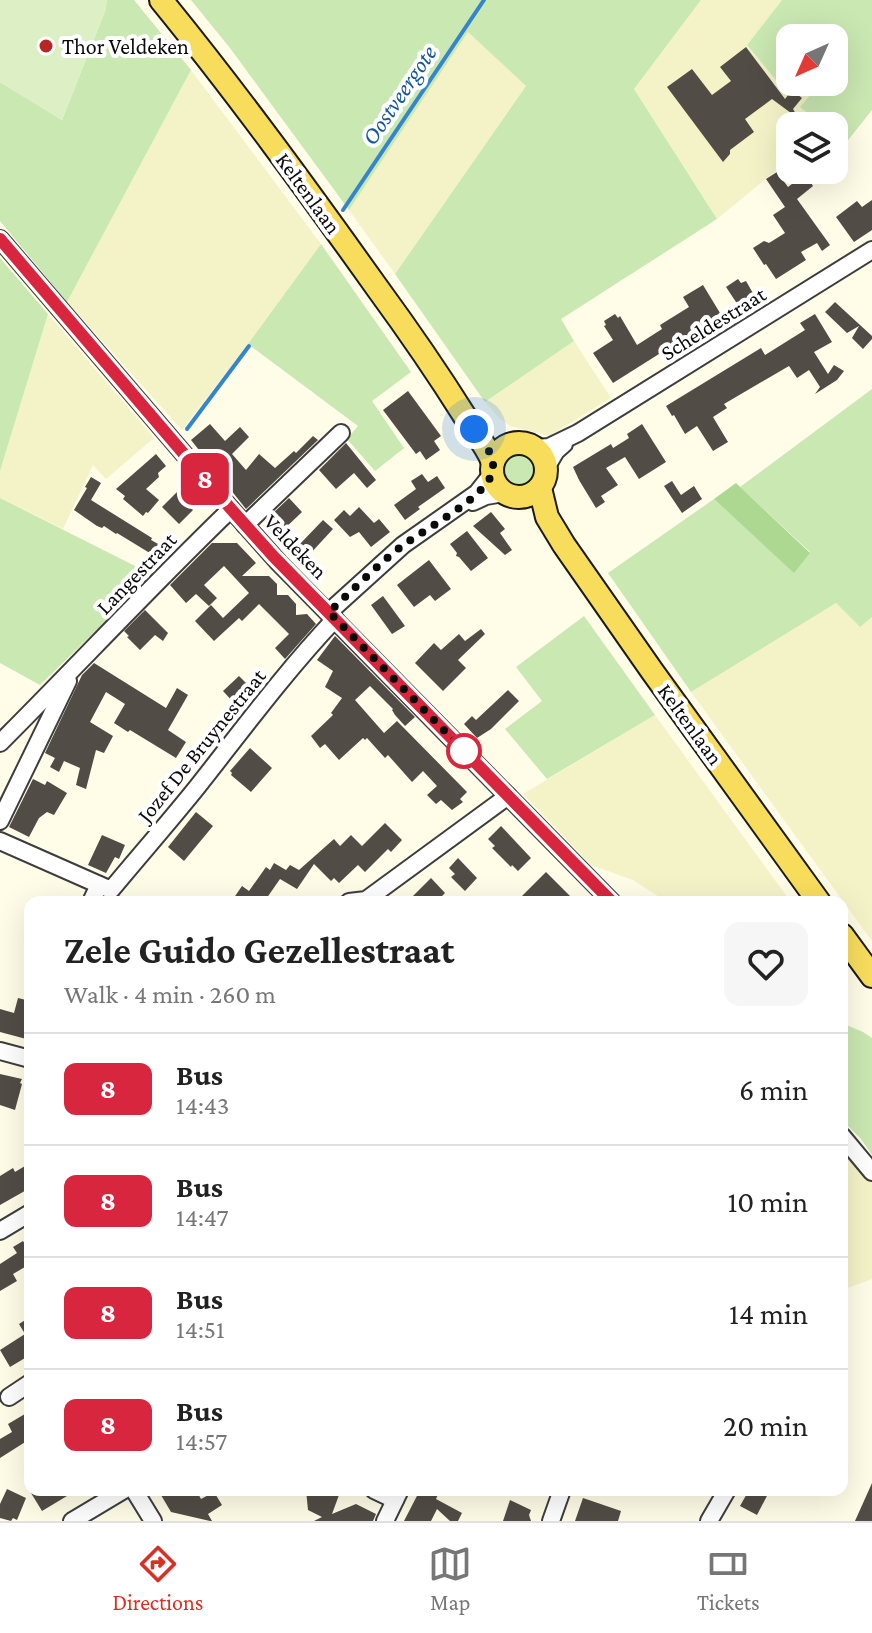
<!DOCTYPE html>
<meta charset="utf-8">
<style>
body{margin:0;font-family:"Crimson Pro",serif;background:#f6f6f6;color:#222;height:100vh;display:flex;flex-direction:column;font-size:30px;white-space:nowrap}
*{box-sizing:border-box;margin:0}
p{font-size:26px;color:#767676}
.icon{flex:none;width:44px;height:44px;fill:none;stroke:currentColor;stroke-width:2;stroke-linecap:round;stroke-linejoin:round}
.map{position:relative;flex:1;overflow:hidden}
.panel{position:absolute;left:24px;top:896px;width:824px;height:600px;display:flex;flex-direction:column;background:#fff;border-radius:16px;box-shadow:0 8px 32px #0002}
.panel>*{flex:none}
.badge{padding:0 16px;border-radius:12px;font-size:28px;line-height:52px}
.needle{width:52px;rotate:225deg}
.buttons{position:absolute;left:776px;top:24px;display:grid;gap:16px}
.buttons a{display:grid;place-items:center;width:72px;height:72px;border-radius:16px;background:#fff;box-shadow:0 8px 32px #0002;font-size:40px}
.you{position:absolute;width:40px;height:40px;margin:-20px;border:6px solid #fff;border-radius:50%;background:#1a73e8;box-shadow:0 0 0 12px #1a73e833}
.map>.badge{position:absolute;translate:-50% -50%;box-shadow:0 0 0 4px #fff}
.round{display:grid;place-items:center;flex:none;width:84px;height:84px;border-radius:16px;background:#f6f6f6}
.head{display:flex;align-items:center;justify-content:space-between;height:136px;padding:0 40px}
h1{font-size:38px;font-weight:700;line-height:60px}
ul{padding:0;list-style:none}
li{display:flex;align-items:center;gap:24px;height:112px;padding:0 40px;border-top:2px solid #e0e0e0}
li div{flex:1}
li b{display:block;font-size:30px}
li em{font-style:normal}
li .badge{min-width:88px;font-weight:700;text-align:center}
.tabs{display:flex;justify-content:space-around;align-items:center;height:112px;border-top:2px solid #e0e0e0;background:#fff;font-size:22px;color:#767676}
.tabs a{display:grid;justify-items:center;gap:4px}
.tabs .active{color:#d93025}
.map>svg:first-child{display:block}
.farmland{fill:#f4f3c8}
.green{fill:#cae8b2}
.forest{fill:#acd891}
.pitch{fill:#ddefc4}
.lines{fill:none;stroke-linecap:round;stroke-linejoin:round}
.stream{stroke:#3485cc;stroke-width:4}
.building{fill:#524c46}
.minor-casing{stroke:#3d3d3d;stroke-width:20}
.major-casing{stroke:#1b1b1b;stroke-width:26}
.minor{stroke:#fff;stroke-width:16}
.major{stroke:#f8dd5d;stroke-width:22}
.line-casing{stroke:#fff;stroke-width:18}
.line{stroke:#d7263d;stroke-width:12}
.walk{stroke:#0a0a0a;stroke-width:8;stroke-dasharray:0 14.4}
.poi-dot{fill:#b82724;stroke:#fff;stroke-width:3}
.stop-dot{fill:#fff;stroke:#d7263d;stroke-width:4}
.labels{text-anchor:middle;stroke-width:8;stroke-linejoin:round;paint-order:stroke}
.poi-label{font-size:22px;fill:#0a0a0a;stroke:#fff;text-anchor:start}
.street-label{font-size:22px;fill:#0a0a0a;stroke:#fff}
.water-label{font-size:24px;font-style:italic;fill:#155799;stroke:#fff}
</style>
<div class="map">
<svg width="872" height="1521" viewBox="0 0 872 1521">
<rect width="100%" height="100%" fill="#fffce7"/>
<g class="farmland">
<polygon points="701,0 782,0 747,45 784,90 790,82 796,82 810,95 800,107 823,126 790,126 790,170 824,170 811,186 805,175 802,176 778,169 717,219 634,89"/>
<polygon points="468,31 526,86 395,274 349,210"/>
<polygon points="191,70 321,244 248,344 182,430 67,302"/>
<polygon points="48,314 154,438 106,479 93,465 63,529 0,498 0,471"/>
<polygon points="574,341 611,398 549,436 510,426 500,419 485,402"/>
<polygon points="836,603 859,626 872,617 872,941 691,692"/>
<polygon points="655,715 791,902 667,902 633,880 591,865 523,794"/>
<polygon points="846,1149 872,1183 872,1279 842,1290 842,1160"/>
</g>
<g class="green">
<polygon points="107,0 134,0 191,70 67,302 0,221 0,82 62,120 105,11"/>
<polygon points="191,0 701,0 634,89 717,219 561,319 574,341 485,402 395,274 526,86 468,32 349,210 230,48"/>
<polygon points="782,0 872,0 872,110 845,144 834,135 834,126 823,126 800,107 810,95 796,82 834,82 834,38 790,38 790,82 784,90 747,45"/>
<polygon points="321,244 411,372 372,401 404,448 375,471 347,439 358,426 248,344"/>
<polygon points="0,258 48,314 0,471"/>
<polygon points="872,389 872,617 860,627 836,603 691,692 608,573 714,499 794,572 810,552 740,487"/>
<circle cx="519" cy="471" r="17"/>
<polygon points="0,498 153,575 40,685 0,663"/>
<polygon points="584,616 655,715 547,779 505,729 542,701 516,667"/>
<polygon points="842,1023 863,1032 872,1038 872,1155 861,1139 842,1120"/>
</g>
<polygon class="forest" points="736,483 810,553 794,573 714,499"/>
<polygon class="pitch" points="0,0 107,0 105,11 62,120 0,82"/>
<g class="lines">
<g class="stream">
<polyline points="343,210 484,0"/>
<polyline points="187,429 249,346"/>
</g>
</g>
<g class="building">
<polygon points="746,47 785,99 792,90 802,98 793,109 796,114 795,116 772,99 745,119 754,132 730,150 730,154 723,162 667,87 692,69 712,95 731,81 720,67"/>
<polygon points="777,172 788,187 805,174 813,186 797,199 830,245 822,251 817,243 801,252 806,260 776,279 766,264 764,265 753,248 764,241 769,243 785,233 773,215 785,207 766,179"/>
<polygon points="872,200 872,230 854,242 836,217 857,201 862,207"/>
<polygon points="738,279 741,283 746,281 754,295 738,305 726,287"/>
<polygon points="703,285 720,313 712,318 713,320 613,383 593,353 613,340 604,326 606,325 604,321 615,314 618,318 620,316 637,345 662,329 660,325 689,307 683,297"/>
<polygon points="835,302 872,336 872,339 863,349 852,338 859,326 847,333 825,312"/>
<polygon points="815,314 832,342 814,352 828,374 834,365 844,371 837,380 815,394 820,387 809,370 797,378 789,366 724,404 727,408 713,417 728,442 713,451 697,426 685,434 674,415 672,416 666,406 761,348 765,355 805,330 800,323"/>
<polygon points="408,391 441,436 434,441 440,450 426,460 420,451 416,454 383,410"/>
<polygon points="210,424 225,441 240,427 249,437 232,454 246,470 259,454 275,468 294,451 296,453 313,436 318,440 246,509 191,440"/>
<polygon points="642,424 666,462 639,479 625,457 606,468 618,485 601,496 605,502 596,508 579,480 573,467 611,444 613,448 629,438 627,434"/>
<polygon points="346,443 376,480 367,488 354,473 336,489 319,470"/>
<polygon points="156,454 166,466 158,473 159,477 146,489 159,500 148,513 146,512 143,516 123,499 125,496 116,489"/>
<polygon points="422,474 428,482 437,476 445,488 418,507 420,509 405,520 394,505 416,489 411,481"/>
<polygon points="91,477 101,483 91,500 152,538 151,540 160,545 153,555 117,533 116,534 104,526 102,528 97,526 74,510 87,488 85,487"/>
<polygon points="189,480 197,488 184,501 193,510 179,524 162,507"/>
<polygon points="672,481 681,495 694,486 702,499 682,513 664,486"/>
<polygon points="289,498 302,512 281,532 271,521 275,517 272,514"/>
<polygon points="359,507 374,523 379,519 390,532 371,547 359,532 350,537 334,520 344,510 350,516"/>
<polygon points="491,512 505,529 500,533 512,550 505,555 473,526"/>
<polygon points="323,520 333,529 309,555 298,546"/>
<polygon points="467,531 488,558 471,571 459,557 456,556 457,553 450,544"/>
<polygon points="212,543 237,543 256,563 242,576 269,576 277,584 277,595 288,595 296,604 296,615 307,614 316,624 285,659 275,648 289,634 259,604 242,621 239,618 214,641 195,621 211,605 223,618 249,593 224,566 204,585 217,598 209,606 196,594 186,603 170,585"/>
<polygon points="429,560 451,589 435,601 430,595 414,607 397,585"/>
<polygon points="383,596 405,626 392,634 371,605"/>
<polygon points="145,610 168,633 163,641 155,635 140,650 127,637 129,636 124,631"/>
<polygon points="481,629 485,634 458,660 466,668 443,691 415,663 434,643 441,650 459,634 465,641"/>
<polygon points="335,636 415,717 405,726 395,715 392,710 393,709 370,686 355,700 384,733 397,721 467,792 460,799 463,802 452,810 441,800 436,804 427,795 437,786 423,771 412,782 388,755 385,758 367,738 365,740 363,738 339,760 325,744 320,748 311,736 333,715 331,713 342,698 325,687 333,671 317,660"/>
<polygon points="94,663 166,708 177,688 188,695 168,730 186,742 176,758 130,730 128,732 114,723 125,704 106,692 90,722 113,736 104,753 96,750 86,789 76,785 80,768 64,761 59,772 50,767 55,758 45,753 82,675"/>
<polygon points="239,676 251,688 234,703 223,691"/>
<polygon points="508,690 519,701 491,729 477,738 464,724 472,716 476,720"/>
<polygon points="250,748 272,768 251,792 231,775 232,773 230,771"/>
<polygon points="33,779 45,785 47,781 67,793 54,815 47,812 39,818 29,837 9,827"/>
<polygon points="196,812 213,826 184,861 168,847"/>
<polygon points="385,823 402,840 391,852 388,849 365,872 358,865 339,883 334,878 331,881 314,864 297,889 280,879 264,902 231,902 242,886 249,891 266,867 270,870 274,863 286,870 290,865 299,870 334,839 340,846 351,835 362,846"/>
<polygon points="501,826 531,858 518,871 512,865 511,867 492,848 495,846 488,839"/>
<polygon points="102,835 125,845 119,859 115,857 106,873 88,865"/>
<polygon points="458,858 477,878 465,891 451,877 455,874 449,868"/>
<polygon points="546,872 576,902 516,902"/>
<polygon points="431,878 445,893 442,896 448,902 407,902"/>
<polygon points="18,998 30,1001 30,1040 0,1032 0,1009 14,1013"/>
<polygon points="0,1074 22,1079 20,1083 22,1084 15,1110 0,1105"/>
<polygon points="30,1163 30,1188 0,1205 0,1176 13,1168 15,1172"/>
<polygon points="23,1241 26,1246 30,1243 30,1264 13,1274 17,1281 0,1291 0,1264 17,1253 13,1247"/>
<polygon points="30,1317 30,1355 10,1367 0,1350 25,1334 19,1324"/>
<polygon points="30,1411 30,1439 0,1458 0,1439 12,1432 8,1424"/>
<polygon points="872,1483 872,1521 855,1521"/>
<polygon points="28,1488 43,1495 41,1490 77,1490 42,1511"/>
<polygon points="7,1489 26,1498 17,1520 13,1518 11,1521 0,1518 0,1504"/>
<polygon points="158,1490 196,1490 201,1499 214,1492 222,1505 208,1514 212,1521 210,1521 171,1512"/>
<polygon points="306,1490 329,1490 339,1495 332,1514 356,1504 376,1514 373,1521 314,1521 322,1517 308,1510"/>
<polygon points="420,1490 440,1490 436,1499 462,1513 458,1521 450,1521 437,1509 431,1521 404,1521"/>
<polygon points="749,1490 770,1490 757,1515 740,1506"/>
<polygon points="583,1498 621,1511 618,1521 575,1521"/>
<polygon points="510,1500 531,1510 529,1515 531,1521 503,1521"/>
</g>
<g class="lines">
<defs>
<g id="minor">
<polyline points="0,239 231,509 279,563 612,902"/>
<polyline points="535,448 549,447 578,433 872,250"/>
<polyline points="546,468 556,451 564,444"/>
<polyline points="473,502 486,496 504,493"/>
<polyline points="245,525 341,433"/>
<polyline points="329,612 403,545 477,493 492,474"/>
<path d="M0,743C78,665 152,585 231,509"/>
<polyline points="0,821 68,681"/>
<path d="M0,841L111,890C140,855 170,821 198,786C243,729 285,672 335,619"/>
<polyline points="91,902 99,885"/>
<polyline points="349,902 366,900 508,796"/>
<polyline points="0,1051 30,1059"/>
<polyline points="842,1136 872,1172"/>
<polyline points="0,1231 30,1213"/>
<polyline points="9,1397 30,1383"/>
<polyline points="134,1490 153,1521"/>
<polyline points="374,1490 395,1500"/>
<polyline points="72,1521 124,1490"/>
<polyline points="385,1521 400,1490"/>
<polyline points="551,1521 562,1490"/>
<polyline points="709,1521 727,1490"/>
</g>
<g id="major">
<path d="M161,0C237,93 308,191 378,289C408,330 437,372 464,415C474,431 486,445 493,462"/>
<circle cx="519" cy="470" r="27"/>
<polyline points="540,488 547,517 564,545 652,671 819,902"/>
<polyline points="842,935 872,976"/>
</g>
</defs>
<use href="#minor" class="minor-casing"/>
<use href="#major" class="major-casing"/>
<use href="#minor" class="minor"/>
<use href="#major" class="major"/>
</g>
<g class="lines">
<defs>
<polyline id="line" points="0,239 231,509 274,557 612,902"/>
</defs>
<use href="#line" class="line-casing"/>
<use href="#line" class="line"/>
<path class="walk" d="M464,751L329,612C353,590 376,566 402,546C423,530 485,498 492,473C497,457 483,442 474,429"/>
</g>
<circle class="poi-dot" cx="46" cy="46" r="8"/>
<circle class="stop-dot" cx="464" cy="751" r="16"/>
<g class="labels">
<g class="poi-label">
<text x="62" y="54">Thor Veldeken</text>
</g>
<g class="street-label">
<text transform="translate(309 193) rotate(54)" y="8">Keltenlaan</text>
<text transform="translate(713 323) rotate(-32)" y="8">Scheldestraat</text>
<text transform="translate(296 546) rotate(46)" y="8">Veldeken</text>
<text transform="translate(136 573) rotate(-46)" y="8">Langestraat</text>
<text transform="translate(691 724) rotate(54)" y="8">Keltenlaan</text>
<text transform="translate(201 745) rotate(-51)" y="8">Jozef De Bruynestraat</text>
</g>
<g class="water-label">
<text transform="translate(399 95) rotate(-56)" y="8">Oostveergote</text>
</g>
</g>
</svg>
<div class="buttons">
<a><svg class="needle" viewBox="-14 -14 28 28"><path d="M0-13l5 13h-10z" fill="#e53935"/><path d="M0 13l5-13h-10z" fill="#767676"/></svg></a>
<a><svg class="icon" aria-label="layers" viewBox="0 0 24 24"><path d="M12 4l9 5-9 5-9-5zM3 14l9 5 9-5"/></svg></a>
</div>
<div class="you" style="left:474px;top:429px"></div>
<b class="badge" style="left:205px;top:479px;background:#d7263d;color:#fff">8</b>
<section class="panel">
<div class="head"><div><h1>Zele Guido Gezellestraat</h1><p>Walk · 4 min · 260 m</p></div><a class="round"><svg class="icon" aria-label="heart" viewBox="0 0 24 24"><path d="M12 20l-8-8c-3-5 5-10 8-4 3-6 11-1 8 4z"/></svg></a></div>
<ul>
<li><span class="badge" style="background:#d7263d;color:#fff">8</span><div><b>Bus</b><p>14:43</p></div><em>6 min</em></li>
<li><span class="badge" style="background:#d7263d;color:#fff">8</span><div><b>Bus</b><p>14:47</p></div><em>10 min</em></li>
<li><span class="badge" style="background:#d7263d;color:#fff">8</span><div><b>Bus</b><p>14:51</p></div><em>14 min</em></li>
<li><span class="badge" style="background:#d7263d;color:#fff">8</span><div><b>Bus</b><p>14:57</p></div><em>20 min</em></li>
</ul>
</section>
</div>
<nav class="tabs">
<a class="active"><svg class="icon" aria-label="directions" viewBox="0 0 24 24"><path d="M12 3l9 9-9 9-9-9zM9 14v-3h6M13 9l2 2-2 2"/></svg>Directions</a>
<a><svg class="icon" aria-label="map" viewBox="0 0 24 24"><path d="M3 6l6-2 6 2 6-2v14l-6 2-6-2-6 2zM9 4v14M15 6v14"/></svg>Map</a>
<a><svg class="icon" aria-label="tickets" viewBox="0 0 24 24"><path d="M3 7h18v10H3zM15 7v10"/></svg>Tickets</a>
</nav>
